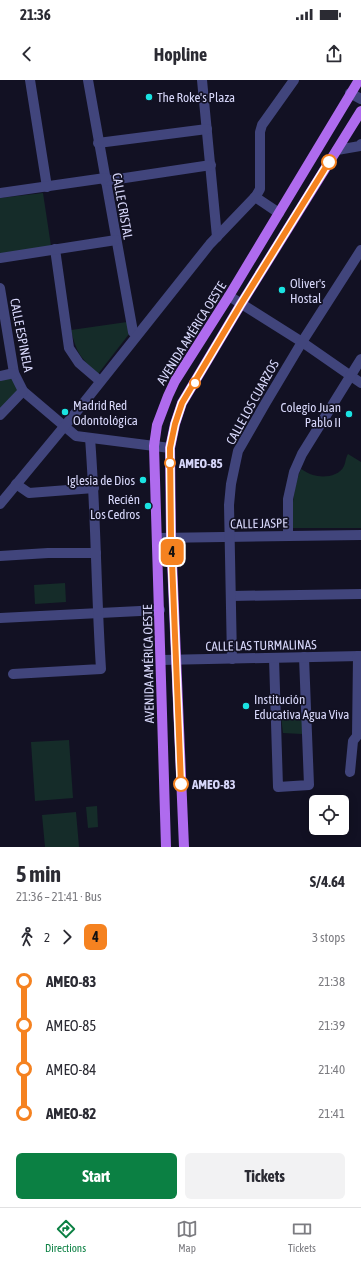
<!DOCTYPE html>
<meta charset="utf-8">
<style>
body{margin:0;font-family:"Asap Condensed",sans-serif;background:#f2f2f3;color:#2b2b33;height:100vh;display:flex;flex-direction:column;font-size:15px;white-space:nowrap}
*{box-sizing:border-box;margin:0}
p{font-size:13px;color:#7c7c81}
.icon{flex:none;width:22px;height:22px;fill:none;stroke:currentColor;stroke-width:2;stroke-linecap:round;stroke-linejoin:round}
.map{position:relative;height:767px;overflow:hidden}
.drawer{display:flex;flex-direction:column;background:#fff;flex:1}
.drawer>*{flex:none}
.badge{padding:0 8px;border-radius:6px;font-size:14px;line-height:26px}
.buttons{position:absolute;left:309px;top:715px;display:grid;gap:8px}
.buttons a{display:grid;place-items:center;width:40px;height:40px;border-radius:6px;background:#fff;box-shadow:0 2px 10px #0003;font-size:20px}
.map>.badge{position:absolute;translate:-50% -50%;box-shadow:0 0 0 2px #fff}
.legs{display:flex;align-items:center;gap:6px;height:44px;padding:0 16px;font-size:13px}
.legs p{margin-inline-start:auto}
.summary{display:flex;align-items:center;justify-content:space-between;height:68px;padding:0 16px}
h1{font-size:22px;font-weight:700;line-height:30px}
.button{display:flex;gap:8px;margin-top:auto;padding:8px 16px}
.button a{flex:1;height:46px;border-radius:6px;background:#0b8043;color:#fff;font-size:16px;font-weight:700;line-height:46px;text-align:center}
.button a+a{background:#f2f2f3;color:#2b2b33}
ul{padding:0 16px;list-style:none}
li{display:flex;align-items:center;gap:14px;height:44px;font-size:15px}
li i{display:grid;place-items:center;width:6px;height:100%;margin:0 5px;background:currentColor}
li i::after{content:'';width:10px;height:10px;margin:-5px;border:3px solid;border-radius:50%;background:#fff}
li p{margin-inline-start:auto}
li:first-child i{background:linear-gradient(#0000 50%,currentColor 0)}
li:last-child i{background:linear-gradient(currentColor 50%,#0000 0)}
.status{display:flex;justify-content:space-between;align-items:center;height:28px;padding:0 20px;background:#fff;direction:ltr}
.status svg{height:11px;fill:currentColor}
header{display:flex;justify-content:space-between;align-items:center;height:52px;padding:0 16px;background:#fff;font-size:18px;font-weight:700}
.tabs{display:flex;justify-content:space-around;align-items:center;height:56px;border-top:1px solid #e1e1e2;background:#fff;font-size:11px;color:#7c7c81}
.tabs a{display:grid;justify-items:center;gap:2px}
.tabs .selected{color:#0b8043}
.map>svg:first-child{display:block}
.green{fill:#152c29}
.lines{fill:none;stroke-linecap:round;stroke-linejoin:round}
.minor{stroke:#41457c;stroke-width:10}
.major{stroke:#af6bee;stroke-width:10}
.line-1-casing{stroke:#fff;stroke-width:9}
.line-1{stroke:#f58220;stroke-width:6}
.poi-dot{fill:#1ae3e2;stroke:#121123;stroke-width:1.5}
.stop-1-dot{fill:#fff;stroke:#f58220;stroke-width:2}
.labels{text-anchor:middle;stroke-width:3.5;stroke-linejoin:round;paint-order:stroke}
.poi-label{font-size:13px;fill:#d7d7fa;stroke:#121123;text-anchor:start}
.street-label{font-size:13px;fill:#d7d7fa;stroke:#121123}
.stop-label{font-size:13px;font-weight:bold;fill:#d7d7fa;stroke:#121123;text-anchor:start}
</style>
<div class="status"><b>21:36</b><svg viewBox="0 0 49 12"><path d="M0 12V9h3v3zM5 12V6h3v6zM10 12V3h3v9zM15 12V0h3v12zM26 1h20v11H26zM47 4h2v5h-2z"/></svg></div>
<header><svg class="icon" aria-label="back" viewBox="0 0 24 24"><path d="M15 5l-7 7 7 7"/></svg>Hopline<svg class="icon" aria-label="share" viewBox="0 0 24 24"><path d="M12 15V3M7 8l5-5 5 5M5 13v7h14v-7"/></svg></header>
<div class="map">
<svg width="361" height="767" viewBox="0 0 361 767">
<rect width="100%" height="100%" fill="#121123"/>
<g class="green">
<polygon points="43,113 51,166 0,175 0,118"/>
<path d="M127,242L129,254L98,294C81,279 76,272 71,250Z"/>
<polygon points="14,293 23,311 0,335 0,296"/>
<path d="M348,374L361,382V448H292C292,428 293,408 301,389C305,391 309,394 313,395C322,398 339,397 344,386C346,382 345,379 348,374Z"/>
<polygon points="65,503 66,522 35,524 34,505"/>
<polygon points="281,637 302,639 302,654 283,653"/>
<polygon points="69,660 73,718 35,721 31,662"/>
<polygon points="97,726 98,747 88,748 86,727"/>
<polygon points="76,732 79,767 45,767 42,735"/>
</g>
<g class="lines">
<g class="minor">
<polyline points="30,0 47,107"/>
<polyline points="88,0 133,252 137,255"/>
<polyline points="202,0 217,157"/>
<polyline points="350,13 361,19"/>
<polyline points="98,63 207,49"/>
<polyline points="337,70 360,66 361,64"/>
<polyline points="105,101 211,85"/>
<polyline points="0,113 105,98"/>
<polyline points="255,117 279,133"/>
<polyline points="55,169 69,268 79,283 100,301"/>
<polyline points="0,178 116,160"/>
<polyline points="0,208 14,293 23,311 76,356 170,368"/>
<polyline points="229,216 302,262 361,303"/>
<polyline points="0,296 14,293"/>
<polyline points="0,335 23,311"/>
<polyline points="16,404 29,413 94,408"/>
<polyline points="0,424 82,325 210,164 256,116 260,109 260,52 262,45 294,0"/>
<polyline points="288,456 288,419 294,392 302,374 361,279"/>
<polyline points="158,458 361,455"/>
<polyline points="0,476 48,473 96,473"/>
<polyline points="231,516 361,514"/>
<polyline points="0,538 160,530"/>
<polyline points="274,578 278,707 309,705 304,577"/>
<polyline points="232,579 229,425 231,404 238,371 265,324 302,262 361,170"/>
<polyline points="161,580 361,576"/>
<path d="M13,594L101,589C96,512 96,435 90,358"/>
<polyline points="350,692 353,661 357,656 358,576"/>
</g>
<g class="major">
<polyline points="166,767 154,366 157,345 168,316 175,301 229,216 359,0"/>
<polyline points="184,767 171,457 170,368 175,344 182,323 241,224 361,31"/>
</g>
</g>
<g class="lines">
<defs>
<polyline id="line-1" points="181,704 171,457 170,368 175,344 182,323 241,224 329,82"/>
</defs>
<use href="#line-1" class="line-1-casing"/>
<use href="#line-1" class="line-1"/>
</g>
<g class="poi-dot">
<circle cx="149" cy="17" r="4"/>
<circle cx="282" cy="210" r="4"/>
<circle cx="65" cy="332" r="4"/>
<circle cx="349" cy="334" r="4"/>
<circle cx="143" cy="400" r="4"/>
<circle cx="148" cy="426" r="4"/>
<circle cx="246" cy="626" r="4"/>
</g>
<g class="stop-1-dot">
<circle cx="329" cy="82" r="7"/>
<circle cx="195" cy="303" r="5"/>
<circle cx="170" cy="383" r="5"/>
<circle cx="181" cy="704" r="7"/>
</g>
<g class="labels">
<g class="poi-label">
<text x="157" y="22">The Roke's Plaza</text>
<text x="290" y="208">Oliver's<tspan x="290" dy="15">Hostal</tspan></text>
<text x="73" y="330">Madrid Red<tspan x="73" dy="15">Odontológica</tspan></text>
<text x="341" y="332" text-anchor="end">Colegio Juan<tspan x="341" dy="15">Pablo II</tspan></text>
<text x="135" y="405" text-anchor="end">Iglesia de Dios</text>
<text x="140" y="424" text-anchor="end">Recién<tspan x="140" dy="15">Los Cedros</tspan></text>
<text x="254" y="624">Institución<tspan x="254" dy="15">Educativa Agua Viva</tspan></text>
</g>
<g class="street-label">
<text transform="translate(123 126) rotate(80)" y="5">CALLE CRISTAL</text>
<text transform="translate(191 253) rotate(-58)" y="5">AVENIDA AMÉRICA OESTE</text>
<text transform="translate(22 255) rotate(79)" y="5">CALLE ESPINELA</text>
<text transform="translate(252 322) rotate(-61)" y="5">CALLE LOS CUARZOS</text>
<text transform="translate(259 443) rotate(-1)" y="5">CALLE JASPE</text>
<text transform="translate(261 565) rotate(-1)" y="5">CALLE LAS TURMALINAS</text>
<text transform="translate(148 584) rotate(-91)" y="5">AVENIDA AMÉRICA OESTE</text>
</g>
<g class="stop-label">
<text x="179" y="388">AMEO-85</text>
<text x="192" y="709">AMEO-83</text>
</g>
</g>
</svg>
<div class="buttons">
<a><svg class="icon" aria-label="locate" viewBox="0 0 24 24"><circle cx="12" cy="12" r="6"/><path d="M12 2v4M12 18v4M2 12h4M18 12h4"/></svg></a>
</div>
<b class="badge" style="left:172px;top:472px;background:#f58220;color:#111">4</b>
</div>
<section class="drawer">
<div class="summary"><div><h1>5 min</h1><p>21:36 – 21:41 · Bus</p></div><b>S/4.64</b></div>
<div class="legs"><svg class="icon" aria-label="walk" viewBox="0 0 24 24"><circle cx="13" cy="4" r="2"/><path d="M13 8l-2 6 4 7M11 14l-3 7M7 12l3-4h3l4 4"/></svg>2<svg class="icon" aria-label="forward" viewBox="0 0 24 24"><path d="M9 5l7 7-7 7"/></svg><b class="badge" style="background:#f58220;color:#111">4</b><p>3 stops</p></div>
<ul>
<li><i style="color:#f58220"></i><b>AMEO-83</b><p>21:38</p></li>
<li><i style="color:#f58220"></i><span>AMEO-85</span><p>21:39</p></li>
<li><i style="color:#f58220"></i><span>AMEO-84</span><p>21:40</p></li>
<li><i style="color:#f58220"></i><b>AMEO-82</b><p>21:41</p></li>
</ul>
<div class="button"><a>Start</a><a>Tickets</a></div>
</section>
<nav class="tabs">
<a class="selected"><svg class="icon" aria-label="directions" viewBox="0 0 24 24"><path d="M12 3l9 9-9 9-9-9zM9 14v-3h6M13 9l2 2-2 2"/></svg>Directions</a>
<a><svg class="icon" aria-label="map" viewBox="0 0 24 24"><path d="M3 6l6-2 6 2 6-2v14l-6 2-6-2-6 2zM9 4v14M15 6v14"/></svg>Map</a>
<a><svg class="icon" aria-label="tickets" viewBox="0 0 24 24"><path d="M3 7h18v10H3zM15 7v10"/></svg>Tickets</a>
</nav>
